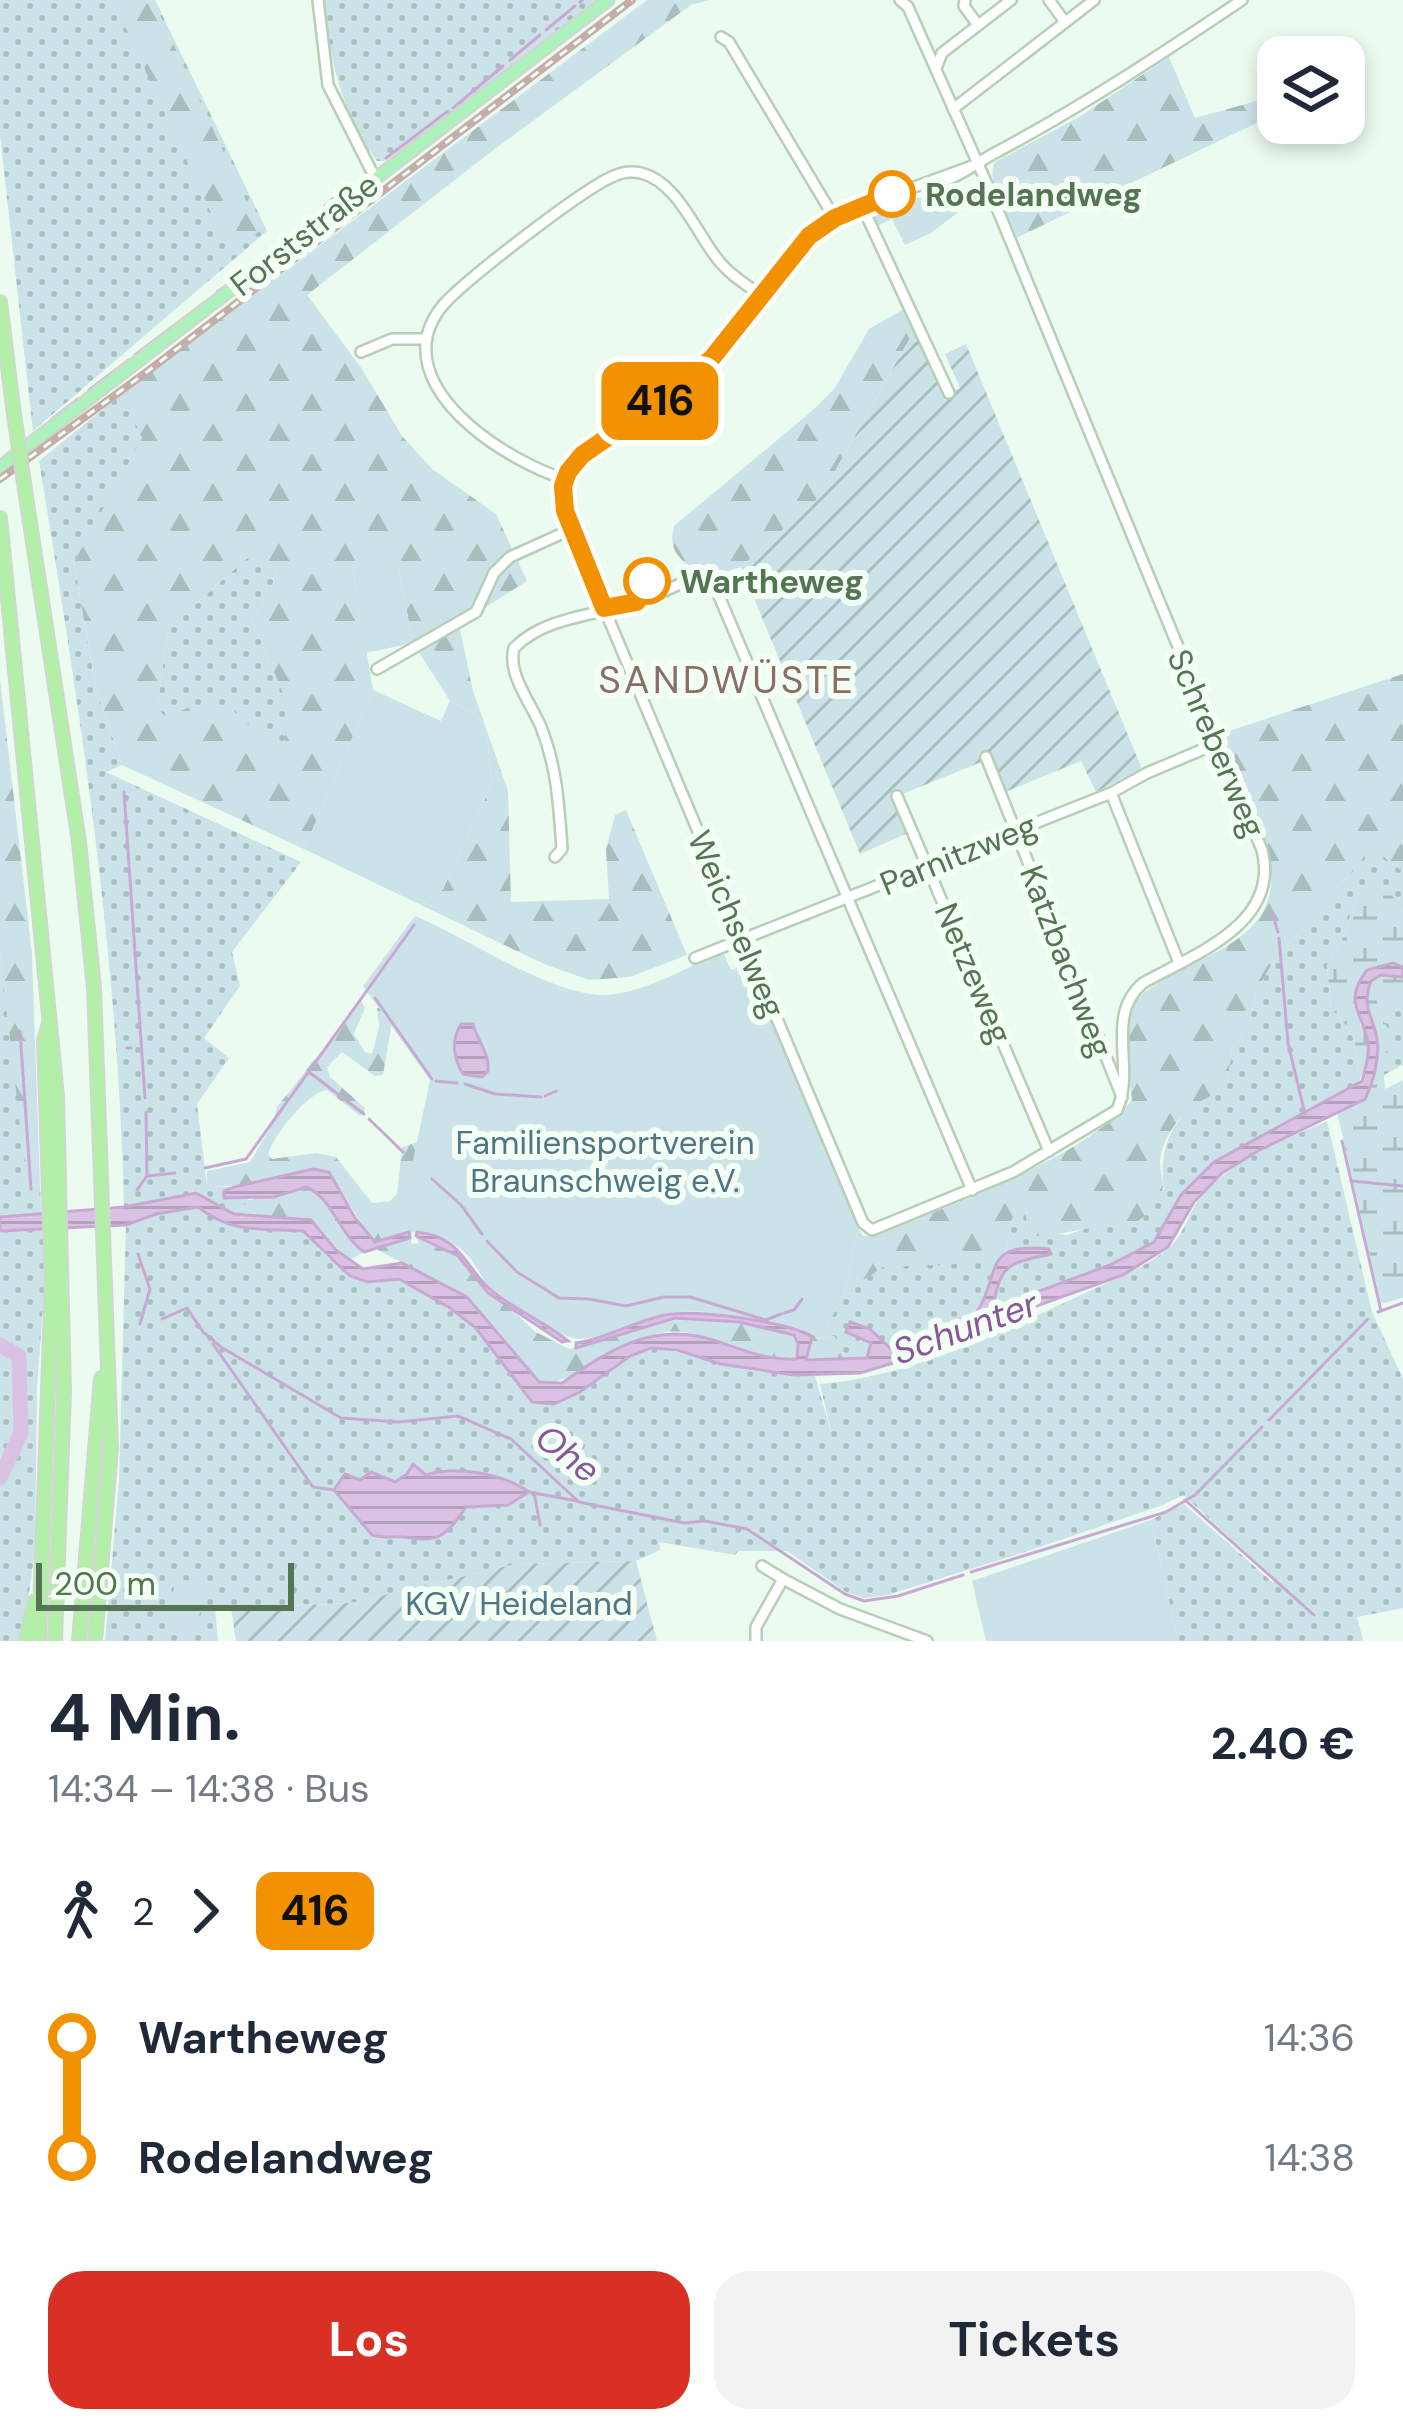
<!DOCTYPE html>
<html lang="de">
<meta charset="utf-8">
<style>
body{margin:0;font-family:"DM Sans",sans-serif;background:#f2f2f3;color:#1f2937;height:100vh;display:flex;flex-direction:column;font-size:45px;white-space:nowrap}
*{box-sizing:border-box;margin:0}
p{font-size:39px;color:#747a83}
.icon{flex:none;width:66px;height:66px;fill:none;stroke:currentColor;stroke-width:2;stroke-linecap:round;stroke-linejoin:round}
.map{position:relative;height:1641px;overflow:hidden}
.details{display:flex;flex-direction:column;background:#fff;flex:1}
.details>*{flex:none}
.badge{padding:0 24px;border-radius:18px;font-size:42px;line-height:78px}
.controls{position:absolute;left:1257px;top:36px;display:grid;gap:24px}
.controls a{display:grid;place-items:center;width:108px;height:108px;border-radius:24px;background:#fff;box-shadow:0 6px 18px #0003;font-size:60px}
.scale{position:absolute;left:36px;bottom:30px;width:258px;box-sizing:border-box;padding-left:12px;border:6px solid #537551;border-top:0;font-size:33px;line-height:42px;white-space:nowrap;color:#537551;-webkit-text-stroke:9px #f3fef5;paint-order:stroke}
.map>.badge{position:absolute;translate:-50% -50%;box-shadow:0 0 0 6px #fff}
.legs{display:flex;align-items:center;gap:18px;height:132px;padding:0 48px;font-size:39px}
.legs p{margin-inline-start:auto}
.summary{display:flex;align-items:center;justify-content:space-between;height:204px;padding:0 48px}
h1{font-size:66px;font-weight:700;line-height:90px}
.cta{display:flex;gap:24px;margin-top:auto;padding:24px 48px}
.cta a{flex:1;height:138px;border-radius:36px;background:#d93025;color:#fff;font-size:48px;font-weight:700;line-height:138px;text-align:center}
.cta a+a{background:#f2f2f3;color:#1f2937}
ul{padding:0 48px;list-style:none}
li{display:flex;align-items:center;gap:42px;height:120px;font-size:45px}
li i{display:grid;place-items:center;width:18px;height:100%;margin:0 15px;background:currentColor}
li i::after{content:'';width:30px;height:30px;margin:-15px;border:9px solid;border-radius:50%;background:#fff}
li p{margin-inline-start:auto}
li:first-child i{background:linear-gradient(#0000 50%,currentColor 0)}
li:last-child i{background:linear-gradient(currentColor 50%,#0000 0)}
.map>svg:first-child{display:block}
.grass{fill:url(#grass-dots);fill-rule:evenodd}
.forest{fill:url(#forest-firs);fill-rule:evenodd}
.wetland{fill:url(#wetland-marsh)}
.park{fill:#cbe3e8}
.garden{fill:url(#garden-furrows)}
.water{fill:url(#water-rules);stroke:#c9a9d4;stroke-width:3}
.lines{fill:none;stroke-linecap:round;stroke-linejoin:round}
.stream{stroke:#c9a9d4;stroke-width:3}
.river{stroke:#dbc2e4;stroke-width:15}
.minor-casing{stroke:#b6cfb6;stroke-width:14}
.major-casing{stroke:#cfd8ce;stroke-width:15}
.highway-casing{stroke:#cfd8ce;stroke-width:16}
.minor{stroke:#fff;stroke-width:9}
.major{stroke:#acf3bb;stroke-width:10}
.highway{stroke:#b4efaa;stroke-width:12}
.rail-casing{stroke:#c5aeaa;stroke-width:8}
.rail{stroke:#f3fef5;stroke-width:3;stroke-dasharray:9;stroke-linecap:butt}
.highway-bridge-casing{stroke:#cfd8ce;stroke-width:16;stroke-linecap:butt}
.highway-bridge{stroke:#b4efaa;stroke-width:12}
.line-1-casing{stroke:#fff;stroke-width:27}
.line-1{stroke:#f39200;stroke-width:18}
.stop-1-dot{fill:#fff;stroke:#f39200;stroke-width:6}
.labels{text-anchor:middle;stroke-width:12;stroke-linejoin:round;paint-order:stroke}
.stop-label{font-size:33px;font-weight:bold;fill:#537551;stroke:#f3fef5;text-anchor:start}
.street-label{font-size:33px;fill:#537551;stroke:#f3fef5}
.park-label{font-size:33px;fill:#507585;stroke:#f3fef5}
.water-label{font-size:36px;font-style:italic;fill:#89569a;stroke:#f3fef5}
.quarter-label{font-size:39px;letter-spacing:3px;fill:#8a6e65;stroke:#f3fef5}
</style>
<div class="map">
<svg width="1403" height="1641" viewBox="0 0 1403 1641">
<defs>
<pattern id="grass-dots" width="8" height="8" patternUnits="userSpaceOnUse" patternTransform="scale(3)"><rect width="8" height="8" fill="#cbe3e8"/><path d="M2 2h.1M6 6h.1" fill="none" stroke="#a7bdbe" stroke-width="1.8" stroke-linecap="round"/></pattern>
<pattern id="forest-firs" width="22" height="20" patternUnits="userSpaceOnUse" patternTransform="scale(3)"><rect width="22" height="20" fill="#cbe3e8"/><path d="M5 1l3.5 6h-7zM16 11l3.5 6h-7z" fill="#a7bdbe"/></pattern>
<pattern id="wetland-marsh" width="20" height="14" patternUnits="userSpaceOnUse" patternTransform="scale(3)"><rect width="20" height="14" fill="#cbe3e8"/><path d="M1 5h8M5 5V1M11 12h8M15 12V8" fill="none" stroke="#a7bdbe"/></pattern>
<pattern id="garden-furrows" width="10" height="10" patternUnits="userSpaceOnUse" patternTransform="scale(3)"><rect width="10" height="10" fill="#cbe3e8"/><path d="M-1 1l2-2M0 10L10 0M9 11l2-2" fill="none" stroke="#a7bdbe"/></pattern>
<pattern id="water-rules" width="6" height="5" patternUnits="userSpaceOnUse" patternTransform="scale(3)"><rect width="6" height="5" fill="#dbc2e4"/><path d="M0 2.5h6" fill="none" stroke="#b4a2bb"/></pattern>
</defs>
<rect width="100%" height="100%" fill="#ecfbef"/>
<g class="grass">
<polygon points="0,0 155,0 267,231 33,431 0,135"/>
<path d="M323,0H597L386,161H377C341,112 330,60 323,0Z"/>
<path d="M122,394L143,438L74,562L96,689L122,765L106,772L301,862L232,952L240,986L204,1038L229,1058L197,1104L207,1186L234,1187L224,1191L250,1200L234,1214L196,1193L124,1207C118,955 80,709 39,461Z"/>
<polygon points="247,558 276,567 271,593 252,620 286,700 286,750 272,748 230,708 166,720 157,707 168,629"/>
<path d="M1367,853H1379L1403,871V911L1377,877L1357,895L1342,940L1327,965L1331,1009C1359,1036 1359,1050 1356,1088L1214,1162L1154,1242L1132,1256L867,1358L847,1357L834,1336L820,1339L845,1292L882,1267L1005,1252L1014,1210L1020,1204L1026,1206L1027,1228L1067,1235L1099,1224L1129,1228L1164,1189C1156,1132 1185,1108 1228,1077L1232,1050L1248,1027L1257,990L1270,967Z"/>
<polygon points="0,953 28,1186 40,1185 45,1280 37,1388 35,1551 27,1607 18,1641 0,1641"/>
<polygon points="1399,1008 1403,1016 1403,1065 1382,1076 1381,1053 1397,1047 1383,1020"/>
<path d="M1327,1121L1372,1312L1403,1379V1608L1357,1617L1363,1641H1178L1151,1520L1184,1504L1273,1583L1275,1578L1183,1495L1163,1505L1016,1555L887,1595L864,1598L846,1592L787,1551H738L735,1555L659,1542L660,1550L636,1561L515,1564L351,1603L215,1608L218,1641H105L119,1481L126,1225L156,1214L198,1207C232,1234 263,1228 303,1231L329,1259L377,1282L399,1279L450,1308L476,1328L532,1401L605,1372L630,1356L659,1348L753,1371L815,1376L832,1436L820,1384C912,1377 1013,1327 1096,1288C1121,1277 1146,1266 1168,1249C1184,1236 1189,1211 1202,1195C1235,1158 1283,1141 1327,1121ZM410,1466L426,1475L445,1469L525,1488L496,1506L466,1507C449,1532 442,1543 411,1538C398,1535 386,1538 372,1534L335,1489C354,1474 374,1476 395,1483L408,1474Z"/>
</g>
<g class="forest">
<polygon points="113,0 153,0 260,231 229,252"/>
<path d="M647,0H709L691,5L496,148L307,295L362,369L402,436L432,469L496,514L527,581L459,624L473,691L508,791L511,902L609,899L606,849L615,815L626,810L687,955L630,977L589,980L544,964L421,905L443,889L492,784L486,728L477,715L450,701L413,643L397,561L353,571L373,690L304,849L122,765L96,689L74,562L142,438L122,394ZM247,558L276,567L271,593L252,620L286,700L285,749L272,748L230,708H187L167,719L157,707L168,629Z"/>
<path d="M1169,57L1195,118L1278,95V113L1016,238C1007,216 985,183 995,162L1079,117Z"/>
<path d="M904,309L914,331L821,496L741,567L718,574L709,566L693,571C678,555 668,551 674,526L812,411L834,389L869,329Z"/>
<path d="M1403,674V871L1379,853H1367L1270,967L1257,990L1248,1027L1232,1050L1228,1077L1219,1093C1191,1101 1162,1131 1160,1163C1160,1173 1165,1183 1162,1192C1156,1208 1142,1218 1129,1228C1093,1223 1070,1235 1034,1236L1027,1228L1026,1206L1020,1204L1014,1210L1005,1252L985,1263L883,1267L845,1292L858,1228L863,1236H874C948,1206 1082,1159 1132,1100C1130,1075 1121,1040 1128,1016C1143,961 1286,960 1270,865C1262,820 1237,775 1220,734Z"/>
<polygon points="0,679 32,954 40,1185 27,1186 0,953"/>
<path d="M361,1001L365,1008L354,1034L365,1052L372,1054L379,1027L377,1008L385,1006L392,1022L383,1075L375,1076L342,1052L327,1067L330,1077L365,1108L364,1114L360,1116L327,1090C308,1092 274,1135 268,1154L272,1159L316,1153L336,1157L372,1203L390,1201L397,1194L402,1147L418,1142L411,1244L419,1243L416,1236L459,1256L488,1293L513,1310L534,1331L569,1349L609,1338L649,1318L668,1322L718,1308L799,1327L820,1339L834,1336L847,1357C820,1361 792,1362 764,1358C730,1353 702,1328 666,1332C623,1337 570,1389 539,1382L467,1297L378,1250L329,1172L313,1169L262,1184L207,1187V1171L250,1162L273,1123L277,1107Z"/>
<path d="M306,1187C332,1198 339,1233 364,1252L349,1260C336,1250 327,1233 314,1224C302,1216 253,1217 234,1214L250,1200Z"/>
</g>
<g class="wetland">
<path d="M1378,876L1403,911V967L1393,963L1367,970L1360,1024L1368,1039L1367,1063L1356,1088C1359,1050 1359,1036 1331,1009L1327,965L1342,940L1357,895Z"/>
<polygon points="1381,975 1403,977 1403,1016 1399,1008 1383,1020 1398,1048 1382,1053 1385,1089 1403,1080 1403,1298 1381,1304 1337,1112 1365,1099 1377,1037 1365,1005 1371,981"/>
</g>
<g class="park">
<polygon points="970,186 977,187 982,194 931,233 905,245 892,219 877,226 874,213 898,203"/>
<polygon points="397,561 413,643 366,653 353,570"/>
<polygon points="373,690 441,721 450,701 477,715 486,728 492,784 443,889 421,905 304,849"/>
<path d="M415,916C466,937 553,997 607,995C646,992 687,967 723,952L731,970L747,964L858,1228L845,1292L820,1339C791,1319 704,1307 669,1313C643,1317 594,1344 573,1338C553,1333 503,1300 488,1285C482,1278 478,1269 473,1262C450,1231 416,1230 382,1234L404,1203L430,1080L363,986Z"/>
<polygon points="1151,1520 1178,1641 986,1641 972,1581"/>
<polygon points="176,1578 205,1585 195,1639 165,1633"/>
</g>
<g class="garden">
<polygon points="914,331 944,395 960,388 945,354 966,344 1142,769 1096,792 1081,761 1005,792 991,758 893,798 908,833 860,854 741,567 821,496"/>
<polygon points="636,1561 657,1641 236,1641 231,1608 351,1603 515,1564"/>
</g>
<g class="water">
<path d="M1393,963L1403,967V977L1381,975L1371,981C1361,1006 1373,1016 1377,1039C1380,1058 1373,1083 1365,1099L1258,1151L1222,1173L1194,1202L1168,1247L1123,1275L964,1332L893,1363L860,1373L793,1375L721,1364L677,1350L651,1348L630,1356L580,1392L554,1404L532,1402L476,1328L450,1308L399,1279L368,1282L350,1276L303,1231C262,1228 232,1234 198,1207L156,1214L126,1225L0,1231V1217L124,1207L196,1193L234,1214L311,1220L336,1250L363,1269L402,1263L467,1297L539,1382L562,1383C610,1349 656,1320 716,1341C744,1350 767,1361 797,1359L798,1344L794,1335L739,1322L675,1318L576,1348V1343C606,1339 635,1321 665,1315C695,1309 786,1321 812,1337L806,1360L867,1358L871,1343L846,1332L850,1322L870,1329L891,1349L976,1313C1002,1276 980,1241 1049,1249L1051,1254C1009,1264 1001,1261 993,1308L1110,1265L1154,1242L1181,1195L1214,1162L1362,1081C1365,1069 1370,1056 1368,1043C1363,1012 1342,1003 1367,970Z"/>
<path d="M461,1024H473C477,1040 490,1054 488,1071L482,1077L463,1074C453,1058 451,1040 461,1024Z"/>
<path d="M313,1169L329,1172L355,1218L375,1242L409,1232L410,1238L364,1252C338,1233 333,1198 306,1187L274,1197L224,1198V1191L234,1187Z"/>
<path d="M417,1232C462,1237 464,1266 490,1289C513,1309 547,1323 568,1341L562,1342L488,1293L458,1256L416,1236Z"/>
<path d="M413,1464L426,1475C455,1465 504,1474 529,1492L508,1505L466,1507C449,1531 442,1543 411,1538C398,1535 386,1539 372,1535L334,1490L345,1474L360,1480L371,1472L395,1482L407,1474Z"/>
</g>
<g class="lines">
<g class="stream">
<polyline points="580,2 582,0"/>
<polyline points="546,30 575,6"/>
<polyline points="510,60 540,35"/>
<polyline points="453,108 503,66"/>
<polyline points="386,158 448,111"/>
<polyline points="274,249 351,184"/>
<polyline points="247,270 261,258"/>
<polyline points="235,279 241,274"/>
<polyline points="217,292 230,283"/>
<polyline points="135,355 212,297"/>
<polyline points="89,390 129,360"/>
<polyline points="52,419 78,399"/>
<polyline points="124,792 145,1098"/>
<polyline points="1272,912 1278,932"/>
<polyline points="1279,938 1288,1043 1305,1114"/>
<polyline points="375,998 432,1079"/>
<polyline points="20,1031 31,1189"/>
<polyline points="127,1048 131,1048"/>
<polyline points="309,1072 364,1114"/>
<polyline points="436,1081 457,1083"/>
<polyline points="465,1084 495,1094 541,1097"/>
<polyline points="545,1096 556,1091"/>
<polyline points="369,1119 403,1152"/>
<polyline points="1342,1141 1381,1311"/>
<polyline points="205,1168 246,1159 414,925"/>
<polyline points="147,1176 175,1173"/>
<polyline points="432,1179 461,1205 482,1234"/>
<polyline points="1351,1181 1403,1186"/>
<polyline points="137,1190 147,1176 146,1112"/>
<polyline points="487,1241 517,1272 559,1298 589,1299 626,1306 664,1297 690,1297 766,1320 781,1314"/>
<polyline points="138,1254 150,1289 140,1324"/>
<polyline points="1378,1312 1403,1303"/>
<polyline points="784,1313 794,1310 802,1299"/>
<polyline points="162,1319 187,1308 203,1332 221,1347 341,1418 398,1422 458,1416 511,1439 579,1502 684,1523 705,1521 747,1529 845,1594 864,1601 898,1596 963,1575"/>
<polyline points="213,1344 313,1487 334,1490"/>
<polyline points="1269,1420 1368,1319"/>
<polyline points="529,1492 577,1501"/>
<polyline points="535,1497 540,1525"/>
<polyline points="1185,1500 1314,1615"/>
<polyline points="971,1572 1166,1512 1195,1495 1262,1427"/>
</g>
<polyline class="river" points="0,1345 19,1356 21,1433 0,1478"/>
<defs>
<g id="minor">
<polyline points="318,0 328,85 375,178"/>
<path d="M900,0L908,7L987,184L1262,850C1281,924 1194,954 1143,983C1104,1016 1136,1068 1117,1110L1013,1172L872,1230L863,1223L604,608L565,511L564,479L573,465L667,396L712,358L748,316L792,253L815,231L862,206L975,165"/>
<polyline points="965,0 964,6 978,25"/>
<polyline points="1049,0 1065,22"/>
<polyline points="721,37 729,42 835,219"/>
<polyline points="936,68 942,53 1011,0"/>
<polyline points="953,109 1094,0"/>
<path d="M926,185C953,182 970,167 993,154C1080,108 1160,55 1242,0"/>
<polyline points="862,206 949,393"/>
<polyline points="361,352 392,339 427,339"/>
<path d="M564,479C512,462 414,404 427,336C430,324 436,313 444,304C468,278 584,188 614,176C622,172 632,171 641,173C678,182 697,235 719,261C731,276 747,285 762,296"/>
<polyline points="377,669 476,612 494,573 510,557 572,529"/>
<polyline points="986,757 1122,1097"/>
<polyline points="1111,793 1179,963"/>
<polyline points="897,796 1049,1151"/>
<path d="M555,857L562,849C559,806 557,767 541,727C531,703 507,674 514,648C545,616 599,615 638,602C662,594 686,578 710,575L972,1190"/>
<polyline points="695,958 1111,793 1147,773 1218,743"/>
<polyline points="762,1566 783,1579"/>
<polyline points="756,1641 756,1627 783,1579 840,1609 927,1641"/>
</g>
<polyline id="major" points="0,467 608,0"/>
<g id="highway">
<polyline points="0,302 13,407"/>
<polyline points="25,490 79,842 94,988 111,1448 95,1641"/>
<polyline points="0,518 57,1096 64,1392 55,1641"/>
<polyline points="26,1641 35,1601"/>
<polyline points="39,1641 52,1280 44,1040 49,1024"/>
<polyline points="79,1641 101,1378"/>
</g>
</defs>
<use href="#minor" class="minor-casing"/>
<use href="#major" class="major-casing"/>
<use href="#highway" class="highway-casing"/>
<use href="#minor" class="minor"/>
<use href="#major" class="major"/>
<use href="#highway" class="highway"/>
<defs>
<polyline id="rail" points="0,479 148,371 632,0"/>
</defs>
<use href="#rail" class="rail-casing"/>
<use href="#rail" class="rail"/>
<defs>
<polyline id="highway-bridge" points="13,407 25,490"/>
</defs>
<use href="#highway-bridge" class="highway-bridge-casing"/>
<use href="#highway-bridge" class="highway-bridge"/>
</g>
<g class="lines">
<defs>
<polyline id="line-1" points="647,581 637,602 604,608 565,511 563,486 568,472 582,455 677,389 712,358 809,236 835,218 892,194"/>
</defs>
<use href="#line-1" class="line-1-casing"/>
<use href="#line-1" class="line-1"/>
</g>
<g class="stop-1-dot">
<circle cx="892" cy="194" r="21"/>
<circle cx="647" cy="581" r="21"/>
</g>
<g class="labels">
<g class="stop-label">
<text x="925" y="206">Rodelandweg</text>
<text x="680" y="593">Wartheweg</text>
</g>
<g class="street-label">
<text transform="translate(304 234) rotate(-38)" y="12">Forststraße</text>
<text transform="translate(1217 743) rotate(67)" y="12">Schreberweg</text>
<text transform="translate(958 854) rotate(-22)" y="12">Parnitzweg</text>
<text transform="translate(737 924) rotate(67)" y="12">Weichselweg</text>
<text transform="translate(1067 961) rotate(69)" y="12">Katzbachweg</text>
<text transform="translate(974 973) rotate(67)" y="12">Netzeweg</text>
</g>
<g class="park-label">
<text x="605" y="1154">Familiensportverein<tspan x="605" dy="38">Braunschweig e.V.</tspan></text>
<text x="519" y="1615">KGV Heideland</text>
</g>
<g class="water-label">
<text transform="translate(965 1327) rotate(-20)" y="13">Schunter</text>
<text transform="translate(568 1453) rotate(38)" y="13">Ohe</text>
</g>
<g class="quarter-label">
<text x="727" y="693">SANDWÜSTE</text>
</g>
</g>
</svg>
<div class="controls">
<a><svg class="icon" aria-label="layers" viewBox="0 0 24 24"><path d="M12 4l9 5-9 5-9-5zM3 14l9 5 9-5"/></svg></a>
</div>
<div class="scale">200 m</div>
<b class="badge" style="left:660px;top:401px;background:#f39200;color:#111">416</b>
</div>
<section class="details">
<div class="summary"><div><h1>4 Min.</h1><p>14:34 – 14:38 · Bus</p></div><b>2.40 €</b></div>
<div class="legs"><svg class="icon" aria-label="walk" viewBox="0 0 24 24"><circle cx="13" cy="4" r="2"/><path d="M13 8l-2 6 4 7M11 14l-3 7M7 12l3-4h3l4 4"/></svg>2<svg class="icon" aria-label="forward" viewBox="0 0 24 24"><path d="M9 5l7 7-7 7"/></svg><b class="badge" style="background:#f39200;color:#111">416</b></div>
<ul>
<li><i style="color:#f39200"></i><b>Wartheweg</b><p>14:36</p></li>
<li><i style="color:#f39200"></i><b>Rodelandweg</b><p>14:38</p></li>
</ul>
<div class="cta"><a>Los</a><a>Tickets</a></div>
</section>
